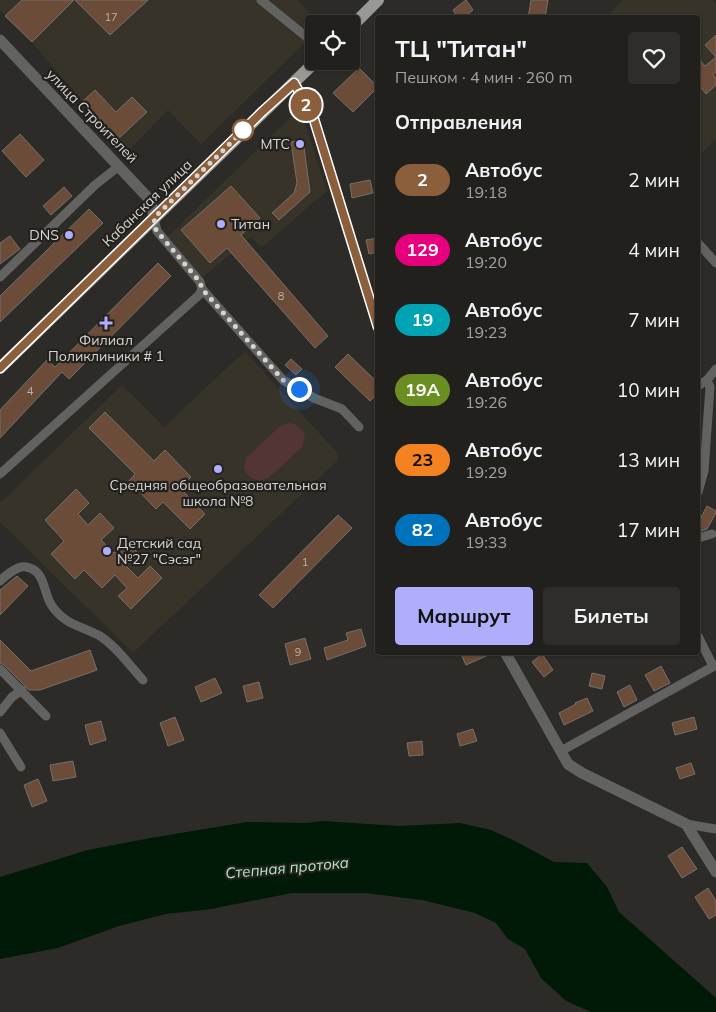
<!DOCTYPE html>
<html lang="ru">
<meta charset="utf-8">
<style>
body{margin:0;font-family:Mulish,sans-serif;background:#2e2d2a;color:#f1f3f6;height:100vh;display:flex;flex-direction:column;font-size:19px;white-space:nowrap}
*{box-sizing:border-box;margin:0}
p{font-size:16px;color:#a2a3a4}
.icon{flex:none;width:28px;height:28px;fill:none;stroke:currentColor;stroke-width:2;stroke-linecap:round;stroke-linejoin:round}
.map{position:relative;flex:1;overflow:hidden}
.side{position:absolute;left:375px;top:15px;width:325px;height:640px;display:flex;flex-direction:column;background:#22201d;border-radius:5px;box-shadow:0 1px 4px #0004,0 0 0 1px #3f3e3b}
.side>*{flex:none}
.badge{padding:0 10px;border-radius:16px;font-size:18px;line-height:32px}
.buttons{position:absolute;left:305px;top:15px;display:grid;gap:10px}
.buttons a{display:grid;place-items:center;width:55px;height:55px;border-radius:5px;background:#22201d;box-shadow:0 1px 4px #0004,0 0 0 1px #3f3e3b;font-size:25px}
.you{position:absolute;width:25px;height:25px;margin:-12px;border:4px solid #fff;border-radius:50%;background:#1a73e8;box-shadow:0 0 0 8px #1a73e833}
.map>.badge{position:absolute;translate:-50% -50%;box-shadow:0 0 0 2px #fff}
h2{padding:0 20px;font-size:19px;line-height:45px}
.round{display:grid;place-items:center;flex:none;width:52px;height:52px;border-radius:5px;background:#2e2d2a}
.head{display:flex;align-items:center;justify-content:space-between;height:85px;padding:0 20px}
h1{font-size:24px;font-weight:700;line-height:38px}
.action{display:flex;gap:10px;margin-top:auto;padding:10px 20px}
.action a{flex:1;height:58px;border-radius:5px;background:#afaefa;color:#111;font-size:20px;font-weight:700;line-height:58px;text-align:center}
.action a+a{background:#2e2d2a;color:#f1f3f6}
ul{padding:0;list-style:none}
li{display:flex;align-items:center;gap:15px;height:70px;padding:0 20px}
li div{flex:1}
li b{display:block;font-size:19px}
li em{font-style:normal}
li .badge{min-width:55px;font-weight:700;text-align:center}
.map>svg:first-child{display:block}
.built{fill:#373329}
.green{fill:#523534}
.water{fill:#001a07}
.building{fill:#6b4c38;stroke:#756f6c}
.lines{fill:none;stroke-linecap:round;stroke-linejoin:round}
.minor{stroke:#626360;stroke-width:9}
.tertiary{stroke:#626360;stroke-width:11}
.primary{stroke:#989994;stroke-width:12}
.line-casing{stroke:#fff;stroke-width:11}
.line{stroke:#8b5e3c;stroke-width:8}
.walk{stroke:#d6d5d2;stroke-width:5;stroke-dasharray:0 9}
.stop-dot{fill:#fff;stroke:#8b5e3c;stroke-width:2.5}
.poi-dot{fill:#afaefa;stroke:#23211d;stroke-width:2}
.labels{text-anchor:middle;stroke-width:4.5;stroke-linejoin:round;paint-order:stroke}
.number-label{font-size:11px;fill:#bbb3ac}
.street-label{font-size:14px;fill:#d6d5d2;stroke:#23211d}
.poi-label{font-size:14px;fill:#d6d5d2;stroke:#23211d;text-anchor:end}
.water-label{font-size:15px;font-style:italic;fill:#b1e9be;stroke:#23211d}
</style>
<div class="map">
<svg width="716" height="1012" viewBox="0 0 716 1012">
<rect width="100%" height="100%" fill="#2d2b27"/>
<g class="built">
<polygon points="0,0 298,0 319,24 314,24 314,34 201,144 168,110 127,152 82,102 32,42 0,10"/>
<polygon points="622,0 713,0 716,3 716,138 702,153 698,150 698,18 606,18"/>
<polygon points="300,108 327,191 261,248 251,237 202,278 168,236"/>
<polygon points="245,351 338,454 338,460 133,653 0,522 0,503 122,385 164,427"/>
</g>
<polygon class="green" points="289,423 295,424 303,431 305,437 302,447 269,478 259,481 249,477 244,468 246,458 279,427"/>
<polygon class="water" points="323,821 399,826 460,823 491,830 517,842 554,862 587,863 607,887 619,912 716,998 716,1012 591,1012 566,1001 541,978 525,949 508,939 496,923 475,913 422,900 365,893 292,893 211,909 166,914 119,926 58,948 0,959 0,877 88,850 150,838 247,822 305,823"/>
<g class="building">
<polygon points="22,0 74,0 32,42 5,16"/>
<polygon points="75,0 148,0 110,35"/>
<polygon points="466,0 473,10 464,18 458,18 453,10"/>
<polygon points="531,0 548,0 545,18 528,18"/>
<polygon points="716,35 716,72 713,74 716,78 716,85 706,94 698,84 698,58 705,66 716,57 705,45"/>
<polygon points="359,68 378,87 353,112 333,93"/>
<polygon points="95,90 116,112 132,97 147,112 117,140 82,102"/>
<polygon points="20,134 44,160 26,177 2,151"/>
<polygon points="303,140 310,192 279,220 272,213 294,193 297,183 291,142"/>
<polygon points="370,180 373,193 352,198 350,184"/>
<polygon points="231,186 260,218 241,235 328,336 315,348 227,248 210,263 181,230"/>
<polygon points="64,187 72,196 51,215 43,206"/>
<polygon points="89,209 103,223 0,322 0,296"/>
<polygon points="10,236 20,249 0,264 0,243"/>
<polygon points="378,238 378,252 369,254 366,240"/>
<polygon points="158,263 171,276 69,379 62,372 0,438 0,410 47,360 55,367"/>
<polygon points="348,354 378,383 378,393 370,401 335,367"/>
<polygon points="291,359 302,369 296,375 285,365"/>
<polygon points="105,412 154,461 165,450 191,477 180,488 205,514 190,529 163,502 156,509 129,481 135,474 89,428"/>
<polygon points="76,489 89,503 78,514 88,525 100,513 114,528 101,540 114,553 126,541 139,554 126,566 138,578 150,566 162,578 131,609 118,596 127,588 115,575 102,588 84,570 75,579 51,554 64,541 45,520"/>
<polygon points="707,506 716,511 716,513 707,529 701,531 698,529 698,523"/>
<polygon points="338,515 352,528 273,608 259,595"/>
<polygon points="17,576 28,586 0,615 0,590"/>
<polygon points="361,629 366,646 327,660 324,648 348,640 346,633"/>
<polygon points="305,638 311,659 290,665 285,644"/>
<polygon points="0,640 31,671 90,650 97,670 40,690 29,690 4,665 0,663"/>
<polygon points="460,652 495,652 466,665"/>
<polygon points="542,654 553,670 544,677 532,662"/>
<polygon points="661,666 670,683 654,691 645,675"/>
<polygon points="592,673 605,676 602,689 589,686"/>
<polygon points="215,678 222,693 201,702 195,687"/>
<polygon points="259,682 263,698 247,702 243,686"/>
<polygon points="630,685 637,700 624,707 617,692"/>
<polygon points="587,698 593,711 564,725 559,713 576,704 575,703"/>
<polygon points="175,717 184,740 168,746 160,723"/>
<polygon points="694,717 697,729 675,735 672,723"/>
<polygon points="101,721 106,740 90,745 85,725"/>
<polygon points="473,729 477,741 460,746 457,734"/>
<polygon points="422,741 423,755 409,756 407,743"/>
<polygon points="73,761 76,777 53,781 50,765"/>
<polygon points="691,763 695,774 680,779 676,768"/>
<polygon points="38,779 47,801 32,807 24,785"/>
<polygon points="682,847 697,869 682,878 668,856"/>
<polygon points="708,888 716,901 716,915 709,919 695,897"/>
</g>
<g class="lines">
<g class="minor">
<polyline points="261,0 314,43"/>
<polyline points="698,243 716,263"/>
<polyline points="0,277 95,185 119,166"/>
<polyline points="202,289 283,380 314,398 342,409 359,427"/>
<polyline points="698,386 707,380 716,369"/>
<polyline points="0,474 199,295 202,289 200,282 157,231 154,218"/>
<polyline points="698,492 704,471 710,387 707,380"/>
<polyline points="698,538 712,534"/>
<path d="M0,581C5,576 18,565 26,567C46,570 43,594 52,606C65,625 82,626 100,636C116,646 130,666 143,680"/>
<polyline points="698,636 713,666"/>
<polyline points="0,669 46,716"/>
<polyline points="0,712 12,697 22,690"/>
<polyline points="0,733 21,767"/>
<polyline points="561,751 716,665"/>
<polyline points="686,824 716,829"/>
</g>
<g class="tertiary">
<polyline points="0,40 151,201 154,218"/>
<polyline points="294,83 313,116 378,327"/>
<polyline points="505,652 568,764 582,773 686,824 716,872"/>
</g>
<g class="primary">
<polyline points="351,27 378,0"/>
<polyline points="0,368 316,61"/>
</g>
</g>
<g class="lines">
<defs>
<polyline id="line" points="0,368 263,111 294,83 313,116 378,327"/>
</defs>
<use href="#line" class="line-casing"/>
<use href="#line" class="line"/>
<polyline class="walk" points="243,130 246,128 154,218 156,230 200,282 202,289 283,380 299,389"/>
</g>
<circle class="stop-dot" cx="243" cy="130" r="10"/>
<g class="poi-dot">
<circle cx="300" cy="144" r="5"/>
<circle cx="221" cy="224" r="5"/>
<circle cx="69" cy="235" r="5"/>
<path d="M103.5 315.5h5v5h5v5h-5v5h-5v-5h-5v-5h5z"/>
<circle cx="218" cy="469" r="5"/>
<circle cx="107" cy="551" r="5"/>
</g>
<g class="labels">
<g class="number-label">
<text x="111" y="21">17</text>
<text x="281" y="300">8</text>
<text x="30" y="395">4</text>
<text x="305" y="566">1</text>
<text x="298" y="656">9</text>
</g>
<g class="street-label">
<text transform="translate(92 116) rotate(46)" y="5">улица Строителей</text>
<text transform="translate(147 203) rotate(-44)" y="5">Кабанская улица</text>
</g>
<g class="poi-label">
<text x="290" y="149">МТС</text>
<text x="231" y="229" text-anchor="start">Титан</text>
<text x="59" y="240">DNS</text>
<text x="106" y="345" text-anchor="middle">Филиал<tspan x="106" dy="16">Поликлиники # 1</tspan></text>
<text x="218" y="490" text-anchor="middle">Средняя общеобразовательная<tspan x="218" dy="16">школа №8</tspan></text>
<text x="117" y="548" text-anchor="start">Детский сад<tspan x="117" dy="16">№27 "Сэсэг"</tspan></text>
</g>
<g class="water-label">
<text transform="translate(287 868) rotate(-5)" y="5">Степная протока</text>
</g>
</g>
</svg>
<div class="buttons">
<a><svg class="icon" aria-label="locate" viewBox="0 0 24 24"><circle cx="12" cy="12" r="6"/><path d="M12 2v4M12 18v4M2 12h4M18 12h4"/></svg></a>
</div>
<div class="you" style="left:299px;top:389px"></div>
<b class="badge" style="left:306px;top:105px;background:#8b5e3c;color:#fff">2</b>
<section class="side">
<div class="head"><div><h1>ТЦ &quot;Титан&quot;</h1><p>Пешком · 4 мин · 260 m</p></div><a class="round"><svg class="icon" aria-label="heart" viewBox="0 0 24 24"><path d="M12 20l-8-8c-3-5 5-10 8-4 3-6 11-1 8 4z"/></svg></a></div>
<h2>Отправления</h2>
<ul>
<li><span class="badge" style="background:#8b5e3c;color:#fff">2</span><div><b>Автобус</b><p>19:18</p></div><em>2 мин</em></li>
<li><span class="badge" style="background:#e6007e;color:#fff">129</span><div><b>Автобус</b><p>19:20</p></div><em>4 мин</em></li>
<li><span class="badge" style="background:#00a3b4;color:#fff">19</span><div><b>Автобус</b><p>19:23</p></div><em>7 мин</em></li>
<li><span class="badge" style="background:#6b8e23;color:#fff">19А</span><div><b>Автобус</b><p>19:26</p></div><em>10 мин</em></li>
<li><span class="badge" style="background:#f58220;color:#111">23</span><div><b>Автобус</b><p>19:29</p></div><em>13 мин</em></li>
<li><span class="badge" style="background:#0072bc;color:#fff">82</span><div><b>Автобус</b><p>19:33</p></div><em>17 мин</em></li>
</ul>
<div class="action"><a>Маршрут</a><a>Билеты</a></div>
</section>
</div>
